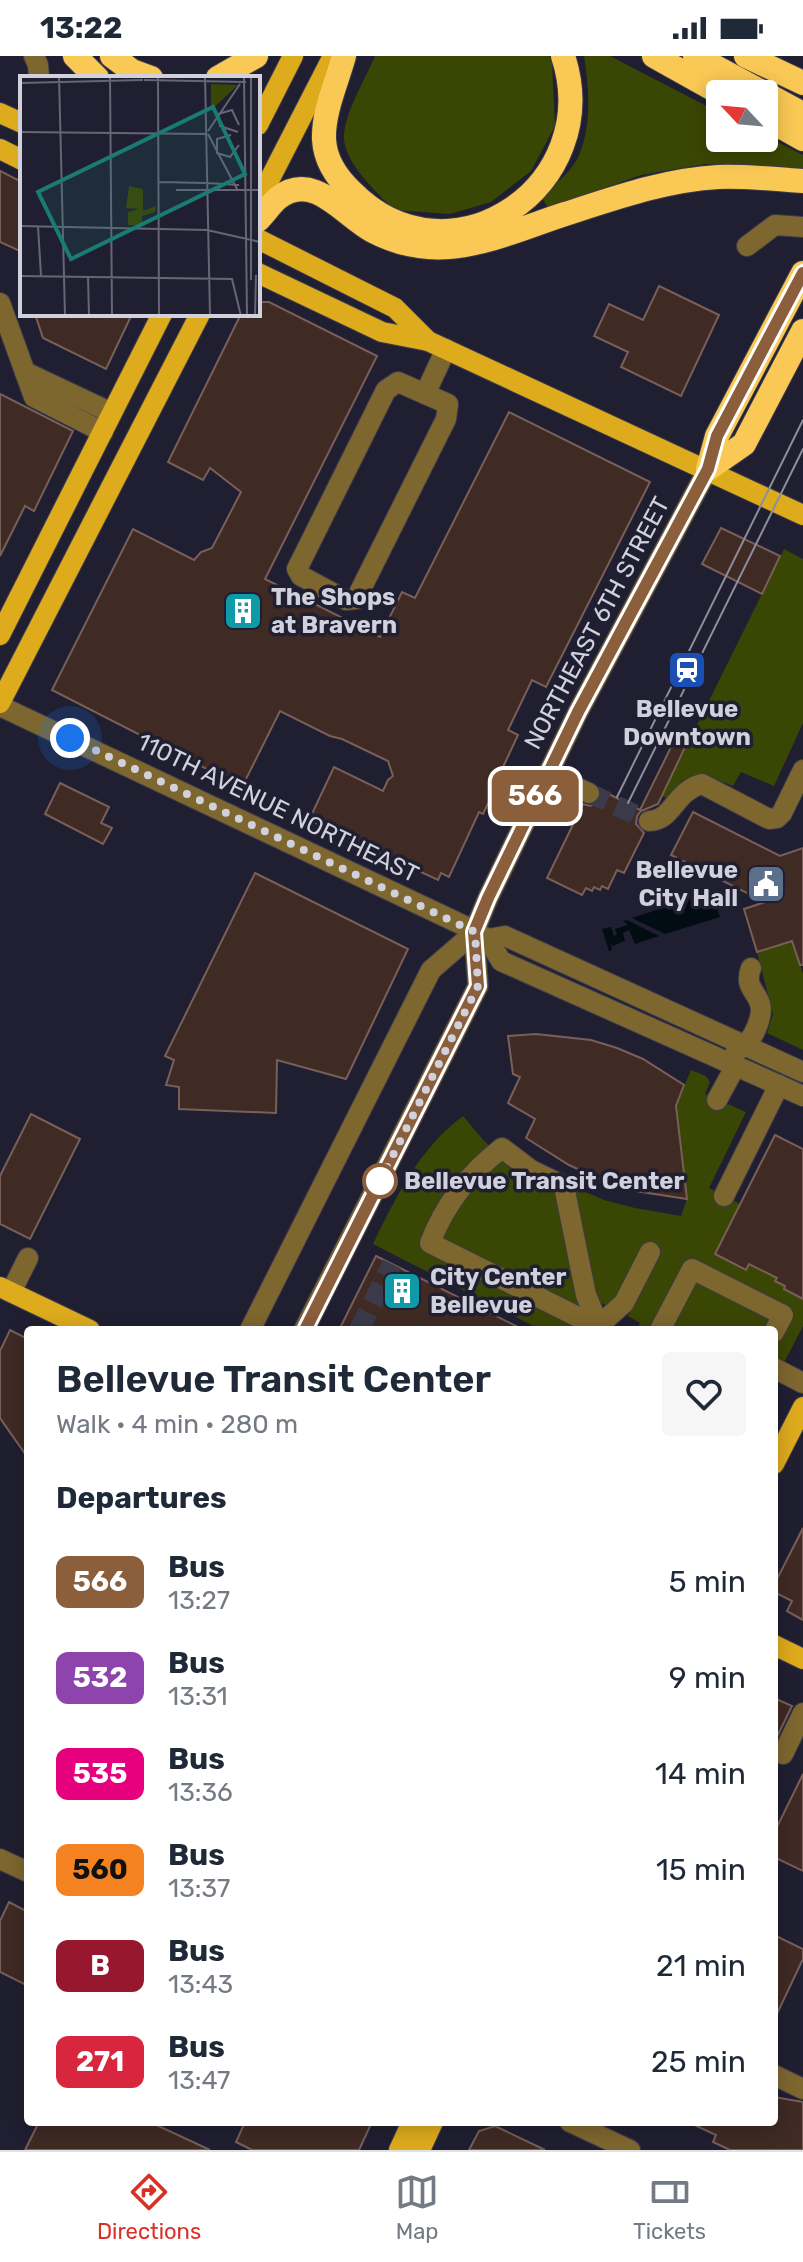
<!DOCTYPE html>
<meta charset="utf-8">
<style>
body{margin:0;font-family:Rubik,sans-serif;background:#f6f6f7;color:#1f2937;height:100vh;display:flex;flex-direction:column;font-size:30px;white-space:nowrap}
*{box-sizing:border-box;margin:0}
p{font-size:26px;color:#747a83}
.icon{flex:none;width:44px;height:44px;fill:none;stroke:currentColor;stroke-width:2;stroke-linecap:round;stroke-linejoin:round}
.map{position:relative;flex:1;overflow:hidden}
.panel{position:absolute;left:24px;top:1270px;width:754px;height:800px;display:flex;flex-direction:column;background:#fff;border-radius:8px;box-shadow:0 4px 20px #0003}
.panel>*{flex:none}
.badge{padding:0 16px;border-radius:12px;font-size:28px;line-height:52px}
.needle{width:52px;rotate:296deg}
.buttons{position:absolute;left:706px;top:24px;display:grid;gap:16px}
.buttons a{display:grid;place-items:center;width:72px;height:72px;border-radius:8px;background:#fff;box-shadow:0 4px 20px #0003;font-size:40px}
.you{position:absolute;width:40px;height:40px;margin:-20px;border:6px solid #fff;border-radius:50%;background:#1a73e8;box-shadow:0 0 0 12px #1a73e833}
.map>.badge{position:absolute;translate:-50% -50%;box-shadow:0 0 0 4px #fff}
h2{padding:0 32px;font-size:30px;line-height:72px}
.round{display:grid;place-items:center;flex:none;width:84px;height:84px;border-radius:8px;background:#f6f6f7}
.summary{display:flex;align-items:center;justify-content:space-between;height:136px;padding:0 32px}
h1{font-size:38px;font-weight:600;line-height:60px}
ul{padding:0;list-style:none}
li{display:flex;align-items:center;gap:24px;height:96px;padding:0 32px}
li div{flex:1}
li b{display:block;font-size:30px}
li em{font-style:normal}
li .badge{min-width:88px;font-weight:700;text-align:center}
.status{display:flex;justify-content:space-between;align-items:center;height:56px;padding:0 40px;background:#fff;direction:ltr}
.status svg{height:22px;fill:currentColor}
.tab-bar{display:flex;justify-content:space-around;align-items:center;height:112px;border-top:2px solid #e0e1e3;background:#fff;font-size:22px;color:#747a83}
.tab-bar a{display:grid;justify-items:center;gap:4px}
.tab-bar .on{color:#d93025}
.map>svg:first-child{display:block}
.green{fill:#3a4604}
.water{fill:#020c13}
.building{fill:#3f2a24;stroke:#785f59;stroke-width:2}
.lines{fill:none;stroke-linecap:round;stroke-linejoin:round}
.minor-tunnel{stroke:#3a3a4b;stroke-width:20;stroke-dasharray:20 10;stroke-linecap:butt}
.minor-casing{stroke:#3c3b4d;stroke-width:22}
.major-casing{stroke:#3c3b4d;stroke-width:22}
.highway-casing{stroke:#3c3b4d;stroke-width:26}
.minor{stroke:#7e662f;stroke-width:20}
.major{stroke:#deab1d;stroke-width:20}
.highway{stroke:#fac955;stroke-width:24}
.tram{stroke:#8d8d9c;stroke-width:2}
.line-casing{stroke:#fff;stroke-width:18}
.line{stroke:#8b5e3c;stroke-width:12}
.walk{stroke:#d0d1dd;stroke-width:8;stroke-dasharray:0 14.4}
.stop-dot{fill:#fff;stroke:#8b5e3c;stroke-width:4}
.labels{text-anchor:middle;stroke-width:7;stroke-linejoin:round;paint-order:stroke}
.poi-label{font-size:24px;font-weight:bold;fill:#d0d1dd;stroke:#201f31;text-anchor:start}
.street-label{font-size:24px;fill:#d0d1dd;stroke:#201f31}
.stop-label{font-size:24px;font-weight:bold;fill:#d0d1dd;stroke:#201f31;text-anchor:start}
.inset-road{fill:none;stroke:#666676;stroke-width:2}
.view{fill:#197b74;fill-opacity:0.15;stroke:#197b74;stroke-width:4}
.inset-edge{fill:none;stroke:#d0d1dd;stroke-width:4}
</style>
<div class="status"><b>13:22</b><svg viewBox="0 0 49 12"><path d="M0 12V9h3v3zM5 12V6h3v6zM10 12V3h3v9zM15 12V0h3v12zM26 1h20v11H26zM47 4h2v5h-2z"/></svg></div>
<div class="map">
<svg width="803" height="2094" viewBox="0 0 803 2094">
<rect width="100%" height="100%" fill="#201f31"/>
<g class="green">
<path d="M375,0H549L552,6L555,70L531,115L491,146L450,158L394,154C378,138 345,107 344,83C343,59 366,22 375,0Z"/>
<path d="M584,0H610L720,57V82H764V79L803,99V116L706,108L641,119L548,152L541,140C554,129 573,115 579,99C592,69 589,31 584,0Z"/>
<polygon points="784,493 803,503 803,667 774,730 741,716 733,730 701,718 682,725 667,742 662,740"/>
<polygon points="790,877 803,918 803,994 767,977 773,958 757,896 770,892 768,885"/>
<path d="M691,1014L706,1020L710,1026L705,1038L746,1056L709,1132L740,1148L715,1198L746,1214L749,1208L777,1222L776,1225L785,1230L784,1233L803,1243V1270L774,1326V1274H636L640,1267L628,1260L658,1200L641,1191L610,1251L586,1240L569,1274H541L373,1188C397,1139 419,1093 463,1060L484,1085L502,1100L604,1144L635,1152L681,1160L687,1143L676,1050Z"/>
</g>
<g class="water">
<polygon points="712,836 720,861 665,878 632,862"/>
<polygon points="627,864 659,880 635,888 629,874 623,877 625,885 612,890 609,884 612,894 609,895 602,873 611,871 614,880 617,879 615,873 628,869 623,865"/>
</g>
<g class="building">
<polygon points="0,115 22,126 22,196 0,186"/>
<polygon points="659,230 719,259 681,340 621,311 628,296 594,280 609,248 643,264"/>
<polygon points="258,246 269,246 377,300 265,523 380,581 402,536 415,542 509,356 650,426 546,631 532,624 508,674 518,679 503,711 505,712 483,758 479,756 449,821 441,817 438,824 309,764 334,711 383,735 388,724 393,720 388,705 342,683 330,680 280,655 242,731 52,634 133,473 194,504 201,496 212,492 241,436 210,412 203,424 168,406 241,258 258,258"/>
<polygon points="35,258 132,258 106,313 43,282"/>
<polygon points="0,338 73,375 34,455 25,450 0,500"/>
<polygon points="721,472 780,500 762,538 702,508"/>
<polygon points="677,679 688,685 658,748 641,755 637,760 636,768 644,777 624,817 617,814 608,833 602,830 600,834 594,831 592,835 586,832 582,839 547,822 583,748 590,750 597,747 601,742 601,734 640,754"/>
<polygon points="60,727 109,751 101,767 112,772 103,788 45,758"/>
<polygon points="693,756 780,800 803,792 803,909 800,909 792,885 757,896 744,853 765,846 671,799"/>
<polygon points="255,817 408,893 346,1023 277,1004 276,1057 179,1053 179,1031 166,1029 174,1004 165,1000"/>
<polygon points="536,978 591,984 617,992 643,1003 684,1029 676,1050 687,1143 635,1135 610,1128 569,1109 526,1082 535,1063 508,1047 520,1021 513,1018 508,980"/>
<polygon points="31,1058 80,1083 30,1183 0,1168 0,1120"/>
<polygon points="775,1079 803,1093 803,1243 784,1233 785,1230 775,1225 777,1222 749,1208 746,1214 715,1198"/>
<polygon points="376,1200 524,1274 339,1274"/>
<polygon points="10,1274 28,1283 28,1402 0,1362 0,1295"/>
<polygon points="803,1472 803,1564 787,1555 792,1545 774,1536 774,1529"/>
<polygon points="774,1642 792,1650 774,1687"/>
<polygon points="803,1718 803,1815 774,1801 774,1777"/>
<polygon points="9,1846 28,1856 28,1930 0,1916 0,1865"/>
<polygon points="774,1879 803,1893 803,1903 774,1964"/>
<polygon points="774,2041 803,2046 803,2094 730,2094 713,2086 716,2079 688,2066 774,2066"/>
<polygon points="39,2066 150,2066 210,2094 25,2094"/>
<polygon points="245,2066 372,2066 359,2094 252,2094 236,2086"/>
<polygon points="495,2070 545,2094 469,2094 479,2075"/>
</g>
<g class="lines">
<g class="minor-tunnel">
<polyline points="589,737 649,765"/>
<polyline points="359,1274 392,1208"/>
</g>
<defs>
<g id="minor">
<polyline points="34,0 38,9 39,22"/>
<polyline points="747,190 775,169 803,171"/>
<polyline points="0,247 34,341 103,376"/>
<polyline points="25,316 112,357"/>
<polygon points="398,326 448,348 446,363 356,543 346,544 301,520 297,513 386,334"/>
<polyline points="425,338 446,293"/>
<polyline points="0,650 471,873 488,883 501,905 803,1040"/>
<polyline points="547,718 589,737"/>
<path d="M649,765C673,765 674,735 702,728L769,763L777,762L782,757L803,714"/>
<polyline points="488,883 505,880 803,1016"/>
<path d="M736,995C746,990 748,987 754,977C775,935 740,941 751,912"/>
<polyline points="717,1044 736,1009"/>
<path d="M502,1092L531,1114L564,1130L586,1239L600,1272L430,1187C445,1148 468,1118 502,1092Z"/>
<polyline points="724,1140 779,1029"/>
<polyline points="11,1236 28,1202"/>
<polyline points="250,1274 431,914 475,876"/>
<polyline points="304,1274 478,930 474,876 488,842 578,656 708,413"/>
<polyline points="599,1274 606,1263 624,1247 650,1196"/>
<polyline points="660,1274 692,1213 783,1259 774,1276"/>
<polyline points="774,1312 803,1327"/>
<polyline points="783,1698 803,1657"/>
<polyline points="0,1803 28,1816"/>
<polyline points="774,2019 803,2033"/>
<polyline points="570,2066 630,2094"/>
</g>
<g id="major">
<polyline points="0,57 22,67"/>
<polyline points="258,69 293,0"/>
<polyline points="0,93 22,104"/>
<polyline points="258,146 333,0"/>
<polyline points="258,183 395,252 428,285"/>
<polyline points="258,217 382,276 428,285 803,459"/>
<polyline points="0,579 162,258"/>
<polyline points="0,647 200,258"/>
<polyline points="0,1231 90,1274"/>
<polyline points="774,1408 803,1351"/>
<polyline points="774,1589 803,1603"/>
<polyline points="399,2094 412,2066"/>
<polyline points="420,2094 433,2066"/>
</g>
<g id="highway">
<polyline points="75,0 97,22"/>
<polyline points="112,0 132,15 151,22"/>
<path d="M344,0C337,26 323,56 324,83C325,104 337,122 352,136C450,235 606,130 563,0"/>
<polyline points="654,0 722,38"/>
<polyline points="695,0 803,58"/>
<polyline points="746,0 803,27"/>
<polyline points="218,22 256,0"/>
<polyline points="764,61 803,83"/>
<path d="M258,164C265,157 271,148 278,142C314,114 344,160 373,175C396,187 423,193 449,191C488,188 528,170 565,158C615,142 665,124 718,121C747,120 775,123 803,125"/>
<polyline points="708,413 717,380 803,217"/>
<polyline points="708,413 744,388 803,275"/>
</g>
</defs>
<use href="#minor" class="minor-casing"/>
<use href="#major" class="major-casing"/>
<use href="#highway" class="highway-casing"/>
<use href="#minor" class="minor"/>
<use href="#major" class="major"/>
<use href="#highway" class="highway"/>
<g class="tram">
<polyline points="617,741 803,364"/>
<polyline points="628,747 803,393"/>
</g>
</g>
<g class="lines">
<defs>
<polyline id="line" points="305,1274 478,930 474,876 488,842 578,656 708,413 717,380 803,217"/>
</defs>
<use href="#line" class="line-casing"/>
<use href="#line" class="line"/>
<polyline class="walk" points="70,682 475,876 478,930 380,1125"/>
</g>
<defs>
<symbol id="building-square" viewBox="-11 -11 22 22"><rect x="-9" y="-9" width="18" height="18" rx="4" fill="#0f9aa8" stroke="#201f31"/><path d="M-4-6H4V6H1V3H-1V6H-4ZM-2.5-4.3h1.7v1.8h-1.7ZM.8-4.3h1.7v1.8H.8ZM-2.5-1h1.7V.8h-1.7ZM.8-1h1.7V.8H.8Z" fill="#fff"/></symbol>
<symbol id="station-square" viewBox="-11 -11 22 22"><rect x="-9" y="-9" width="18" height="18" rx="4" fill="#1a4fb4" stroke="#201f31"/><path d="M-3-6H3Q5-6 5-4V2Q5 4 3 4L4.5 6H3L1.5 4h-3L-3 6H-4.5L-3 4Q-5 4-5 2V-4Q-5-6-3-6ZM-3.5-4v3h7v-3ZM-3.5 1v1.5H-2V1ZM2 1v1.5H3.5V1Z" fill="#fff"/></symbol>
<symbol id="civic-square" viewBox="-11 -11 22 22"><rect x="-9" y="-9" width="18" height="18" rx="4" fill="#5c6f8a" stroke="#201f31"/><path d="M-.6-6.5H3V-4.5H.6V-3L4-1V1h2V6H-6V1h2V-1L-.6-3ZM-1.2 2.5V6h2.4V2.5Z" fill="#fff"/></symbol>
</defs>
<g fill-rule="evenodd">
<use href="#building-square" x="221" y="533" width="44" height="44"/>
<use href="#station-square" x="665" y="592" width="44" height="44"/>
<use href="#civic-square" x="744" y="806" width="44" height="44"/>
<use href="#building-square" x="380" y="1213" width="44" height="44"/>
</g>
<circle class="stop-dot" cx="380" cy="1125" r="16"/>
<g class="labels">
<g class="poi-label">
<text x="271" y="549">The Shops<tspan x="271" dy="28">at Bravern</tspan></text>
<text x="687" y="661" text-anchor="middle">Bellevue<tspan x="687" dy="28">Downtown</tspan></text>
<text x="738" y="822" text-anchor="end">Bellevue<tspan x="738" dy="28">City Hall</tspan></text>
<text x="430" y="1229">City Center<tspan x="430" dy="28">Bellevue</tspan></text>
</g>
<g class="street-label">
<text transform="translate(597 567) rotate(-62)" y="8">NORTHEAST 6TH STREET</text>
<text transform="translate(278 752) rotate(26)" y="8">110TH AVENUE NORTHEAST</text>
</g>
<g class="stop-label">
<text x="404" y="1133">Bellevue Transit Center</text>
</g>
</g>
<g transform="translate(20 20)">
<rect width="240" height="240" fill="#201f31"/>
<path d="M191,8L218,9L191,34ZM109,110L123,113V135L136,130L135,136L122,140V150L108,149V136L119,133L106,132Z" fill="#3a4604"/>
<path class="inset-road" d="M39,0L45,240M90,0L92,240M138,0L139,240M185,0L190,240M224,0L227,240M231,0V204M124,4L226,6M0,7L123,4M188,55L220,8M0,56L186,58M218,56L200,50L198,38L212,34L219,49M188,58L218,115M211,59L197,63V77L210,81L219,69M139,106L186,107M187,107L219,109M156,114H240M0,150L187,154L240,166M18,150L21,200M0,200L212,203L221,240M68,200L69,240M235,240L236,199"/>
<path class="view" d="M193,31L225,98L51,183L18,116Z"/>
<rect width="240" height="240" class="inset-edge"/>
</g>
</svg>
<div class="buttons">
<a><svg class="needle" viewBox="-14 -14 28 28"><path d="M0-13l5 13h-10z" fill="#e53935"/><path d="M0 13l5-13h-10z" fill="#747a83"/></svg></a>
</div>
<div class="you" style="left:70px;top:682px"></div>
<b class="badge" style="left:535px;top:740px;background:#8b5e3c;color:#fff">566</b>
<section class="panel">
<div class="summary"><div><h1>Bellevue Transit Center</h1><p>Walk · 4 min · 280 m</p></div><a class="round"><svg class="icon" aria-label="heart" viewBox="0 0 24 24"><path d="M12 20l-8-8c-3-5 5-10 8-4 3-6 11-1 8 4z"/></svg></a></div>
<h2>Departures</h2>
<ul>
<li><span class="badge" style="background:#8b5e3c;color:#fff">566</span><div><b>Bus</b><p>13:27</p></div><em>5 min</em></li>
<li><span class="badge" style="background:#8e44ad;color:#fff">532</span><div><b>Bus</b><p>13:31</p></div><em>9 min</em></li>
<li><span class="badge" style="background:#e6007e;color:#fff">535</span><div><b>Bus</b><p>13:36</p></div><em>14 min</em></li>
<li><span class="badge" style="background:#f58220;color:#111">560</span><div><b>Bus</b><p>13:37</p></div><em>15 min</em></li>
<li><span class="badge" style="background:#96172e;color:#fff">B</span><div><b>Bus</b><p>13:43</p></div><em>21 min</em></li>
<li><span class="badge" style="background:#d7263d;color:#fff">271</span><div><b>Bus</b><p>13:47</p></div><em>25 min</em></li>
</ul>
</section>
</div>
<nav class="tab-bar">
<a class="on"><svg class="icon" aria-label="directions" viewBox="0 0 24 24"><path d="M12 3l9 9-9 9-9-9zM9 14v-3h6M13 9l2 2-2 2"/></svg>Directions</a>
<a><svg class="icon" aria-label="map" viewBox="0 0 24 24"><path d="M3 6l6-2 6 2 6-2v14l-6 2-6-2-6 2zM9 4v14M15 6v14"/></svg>Map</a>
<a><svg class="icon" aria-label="tickets" viewBox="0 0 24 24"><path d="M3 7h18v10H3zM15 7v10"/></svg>Tickets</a>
</nav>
